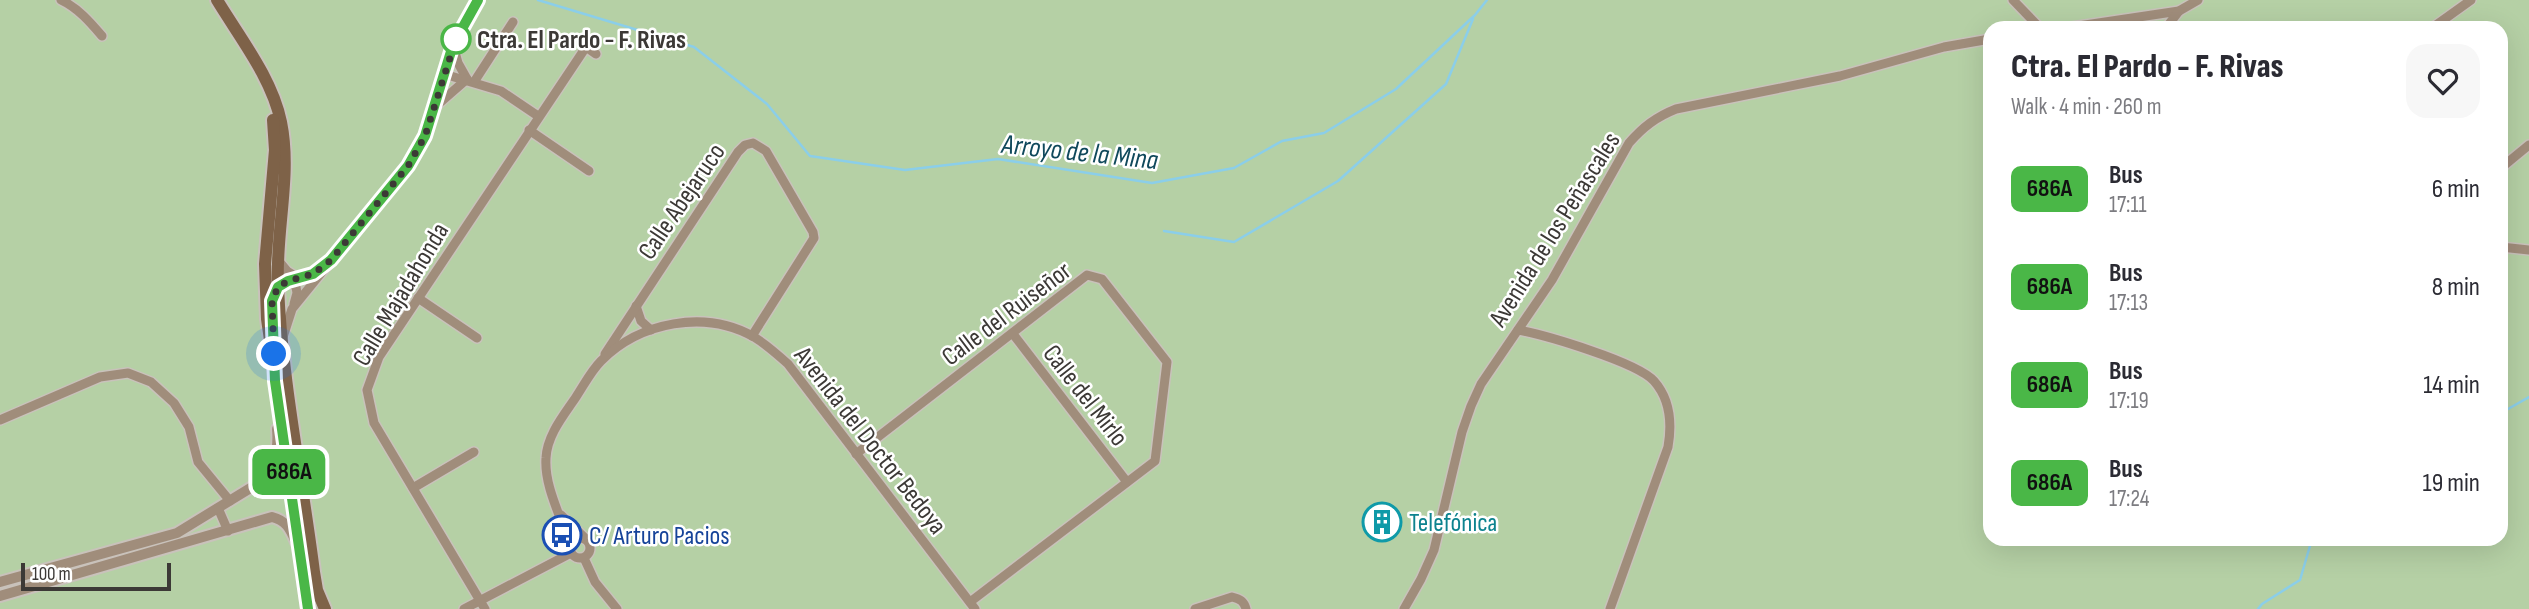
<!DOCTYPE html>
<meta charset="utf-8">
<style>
body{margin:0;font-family:"Sofia Sans Condensed",sans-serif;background:#f7f7f7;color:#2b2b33;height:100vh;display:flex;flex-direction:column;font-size:26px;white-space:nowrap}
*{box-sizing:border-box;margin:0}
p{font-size:23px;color:#7c7c81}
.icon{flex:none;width:38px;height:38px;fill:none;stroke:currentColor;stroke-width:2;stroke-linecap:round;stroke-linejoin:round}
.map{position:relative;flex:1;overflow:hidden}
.details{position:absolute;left:1983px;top:21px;width:525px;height:525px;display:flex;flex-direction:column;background:#fff;border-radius:21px;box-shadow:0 7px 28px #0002}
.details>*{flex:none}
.badge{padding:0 14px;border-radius:10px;font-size:24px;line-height:46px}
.scale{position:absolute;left:21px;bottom:18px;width:150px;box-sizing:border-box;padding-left:7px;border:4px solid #3c3936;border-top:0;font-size:19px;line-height:24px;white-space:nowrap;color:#3c3936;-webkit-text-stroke:5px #fff;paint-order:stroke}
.you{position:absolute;width:35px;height:35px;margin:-18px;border:5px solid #fff;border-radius:50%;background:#1a73e8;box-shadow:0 0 0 10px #1a73e833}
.map>.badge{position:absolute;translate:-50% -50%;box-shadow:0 0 0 4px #fff}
.round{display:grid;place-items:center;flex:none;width:74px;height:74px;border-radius:21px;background:#f7f7f7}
.overview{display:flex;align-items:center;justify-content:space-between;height:119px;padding:0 28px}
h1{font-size:33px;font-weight:800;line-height:52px}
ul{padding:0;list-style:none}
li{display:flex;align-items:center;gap:21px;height:98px;padding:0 28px}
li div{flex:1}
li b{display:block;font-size:26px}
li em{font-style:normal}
li .badge{min-width:77px;font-weight:700;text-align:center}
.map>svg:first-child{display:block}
.green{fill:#b5d0a5;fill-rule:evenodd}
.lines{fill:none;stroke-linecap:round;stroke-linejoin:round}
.stream{stroke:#8bcee9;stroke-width:2.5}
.minor-casing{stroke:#c9c2bb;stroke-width:12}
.tertiary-casing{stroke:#c9c2bb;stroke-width:14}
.secondary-casing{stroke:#c9c2bb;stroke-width:16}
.minor{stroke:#a08d7b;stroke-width:9}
.tertiary{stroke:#a08d7b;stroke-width:10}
.secondary{stroke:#7e6248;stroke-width:12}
.line-casing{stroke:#fff;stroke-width:16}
.line{stroke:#4ab747;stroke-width:10}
.walk{stroke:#3c3936;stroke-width:7;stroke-dasharray:0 12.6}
.stop-dot{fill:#fff;stroke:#4ab747;stroke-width:3.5}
.labels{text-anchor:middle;stroke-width:5;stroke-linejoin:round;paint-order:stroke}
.stop-label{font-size:26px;font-weight:bold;fill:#3c3936;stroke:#fff;text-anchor:start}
.street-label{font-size:26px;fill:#3c3936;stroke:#fff}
.culture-label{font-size:26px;fill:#0d838f;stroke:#fff;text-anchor:start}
.transit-label{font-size:26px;fill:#164399;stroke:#fff;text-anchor:start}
.water-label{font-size:28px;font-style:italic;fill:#10495c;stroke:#fff}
</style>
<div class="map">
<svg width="2529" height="609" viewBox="0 0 2529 609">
<rect width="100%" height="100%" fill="#ece4dc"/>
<path class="green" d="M0,0H2529V609H0ZM1990,28H2501V539H1990Z"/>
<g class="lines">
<g class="stream">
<polyline points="538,0 694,47 767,104 810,156 905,170 998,159 1152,183 1234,168 1282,141 1324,133 1396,89 1475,15 1487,0"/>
<polyline points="1164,231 1234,242 1338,181 1446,84 1473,19"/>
<polyline points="2501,413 2529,397"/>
<polyline points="2258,609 2262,604 2300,580 2312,539"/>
</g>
<defs>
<g id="minor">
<path d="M61,0C78,8 90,22 102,36"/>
<polyline points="2013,0 2040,28"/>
<polyline points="2065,28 2179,11 2198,0"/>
<polyline points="2166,28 2179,11"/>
<polyline points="2432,28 2471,0"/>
<polyline points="453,45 458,63 467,79"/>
<polyline points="444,74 501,91 538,116"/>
<polyline points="474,82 513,22"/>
<polyline points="436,106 467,79"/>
<polyline points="529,130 589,171"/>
<polyline points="2501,168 2529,145"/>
<polyline points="2501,247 2529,250"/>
<polyline points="277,259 287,271 298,278"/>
<polyline points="288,281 296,287 297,293 294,304"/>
<path d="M276,291C286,277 307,278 321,268"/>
<polyline points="418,298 477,338"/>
<polyline points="636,306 641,321 651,330"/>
<path d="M1518,330C1545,335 1637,362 1654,381C1670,399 1672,424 1668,447L1610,609"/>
<polyline points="1013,334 1127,482"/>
<polyline points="283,337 292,309 408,166 425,136 453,45 478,0"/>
<polyline points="605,354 738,152 745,145 753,143 766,151 813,232 814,238 752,336"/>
<polyline points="0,420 100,377 128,373 151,382 174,403 189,427 198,462 230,501"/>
<polyline points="856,454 1087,275 1102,279 1167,362 1155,461 970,602"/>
<polyline points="413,488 474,452"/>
<polyline points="218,508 228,531"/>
<polyline points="561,515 586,539"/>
<circle cx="580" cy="548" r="10"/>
<path d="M570,546C562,518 544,487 546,458C547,435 564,415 576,397C584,385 591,371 601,361C640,322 705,309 754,337C767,345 777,354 788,364L975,609"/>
<polyline points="584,558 595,582 617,609"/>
<polyline points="464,609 571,553"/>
<polyline points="485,609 374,423 367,390 379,357 586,47 596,54"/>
<path d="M1195,609L1232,597C1240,599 1244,601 1246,609"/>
<path d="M1404,609L1421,579L1434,550L1462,432L1471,406L1481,384L1552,280L1629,143C1643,127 1656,117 1676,109L1840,76L1944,47L1990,39"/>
</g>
<g id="tertiary">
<path d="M260,483C275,478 284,481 295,492"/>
<path d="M0,582L177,533L257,484C274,468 279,452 277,429"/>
<path d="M0,596L272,517C287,521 290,529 296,542"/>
</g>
<g id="secondary">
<path d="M217,0C240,38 272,78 281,122C292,176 275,232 278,287C282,382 302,477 314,572L317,590L325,609"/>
<polyline points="273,120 275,150 265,264 267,319 308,609"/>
</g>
</defs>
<use href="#minor" class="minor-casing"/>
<use href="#tertiary" class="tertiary-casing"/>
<use href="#secondary" class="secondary-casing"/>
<use href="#minor" class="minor"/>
<use href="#tertiary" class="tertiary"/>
<use href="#secondary" class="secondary"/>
</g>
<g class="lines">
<defs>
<polyline id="line" points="308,609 275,381 272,301 278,287 288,281 313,274 331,260 408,166 425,136 453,45 478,0"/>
</defs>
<use href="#line" class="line-casing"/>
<use href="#line" class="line"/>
<polyline class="walk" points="274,354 272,301 278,287 288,281 313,274 331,260 408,166 425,136 456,39"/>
</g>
<defs>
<symbol id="building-ring" viewBox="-11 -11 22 22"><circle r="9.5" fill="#fff" stroke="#0f9aa8" stroke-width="1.5"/><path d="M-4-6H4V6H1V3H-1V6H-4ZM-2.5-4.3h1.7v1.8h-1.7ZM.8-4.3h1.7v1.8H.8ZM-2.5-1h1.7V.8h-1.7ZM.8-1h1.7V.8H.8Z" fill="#0f9aa8"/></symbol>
<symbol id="bus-ring" viewBox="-11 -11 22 22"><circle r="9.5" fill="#fff" stroke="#1a4fb4" stroke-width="1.5"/><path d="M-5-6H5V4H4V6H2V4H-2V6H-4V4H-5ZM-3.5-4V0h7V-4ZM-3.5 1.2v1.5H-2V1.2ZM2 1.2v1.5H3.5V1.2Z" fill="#1a4fb4"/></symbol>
</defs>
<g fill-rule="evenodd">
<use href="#building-ring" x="1360" y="500" width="44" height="44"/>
<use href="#bus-ring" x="540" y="513" width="44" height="44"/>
</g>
<circle class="stop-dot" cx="456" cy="39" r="14"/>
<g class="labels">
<g class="stop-label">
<text x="477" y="48">Ctra. El Pardo - F. Rivas</text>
</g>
<g class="street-label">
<text transform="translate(681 201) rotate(-56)" y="9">Calle Abejaruco</text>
<text transform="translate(1554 229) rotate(-58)" y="9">Avenida de los Peñascales</text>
<text transform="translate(400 294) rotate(-59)" y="9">Calle Majadahonda</text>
<text transform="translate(1006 313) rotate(-37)" y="9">Calle del Ruiseñor</text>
<text transform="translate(1086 395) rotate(52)" y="9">Calle del Mirlo</text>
<text transform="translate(871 440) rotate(52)" y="9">Avenida del Doctor Bedoya</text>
</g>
<g class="culture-label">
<text x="1409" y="531">Telefónica</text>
</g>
<g class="transit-label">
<text x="589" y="544">C/ Arturo Pacios</text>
</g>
<g class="water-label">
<text transform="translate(1080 151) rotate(6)" y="10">Arroyo de la Mina</text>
</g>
</g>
</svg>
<div class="scale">100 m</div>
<div class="you" style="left:274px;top:354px"></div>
<b class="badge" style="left:289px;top:472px;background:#4ab747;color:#111">686A</b>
<section class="details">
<div class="overview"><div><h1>Ctra. El Pardo - F. Rivas</h1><p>Walk · 4 min · 260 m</p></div><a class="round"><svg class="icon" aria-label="heart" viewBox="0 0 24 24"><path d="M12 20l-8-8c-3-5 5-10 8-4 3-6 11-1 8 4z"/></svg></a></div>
<ul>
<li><span class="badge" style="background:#4ab747;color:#111">686A</span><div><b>Bus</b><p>17:11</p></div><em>6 min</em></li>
<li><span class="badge" style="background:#4ab747;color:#111">686A</span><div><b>Bus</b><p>17:13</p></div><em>8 min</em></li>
<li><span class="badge" style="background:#4ab747;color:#111">686A</span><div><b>Bus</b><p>17:19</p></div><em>14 min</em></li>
<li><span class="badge" style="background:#4ab747;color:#111">686A</span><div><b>Bus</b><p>17:24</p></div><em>19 min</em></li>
</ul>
</section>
</div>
